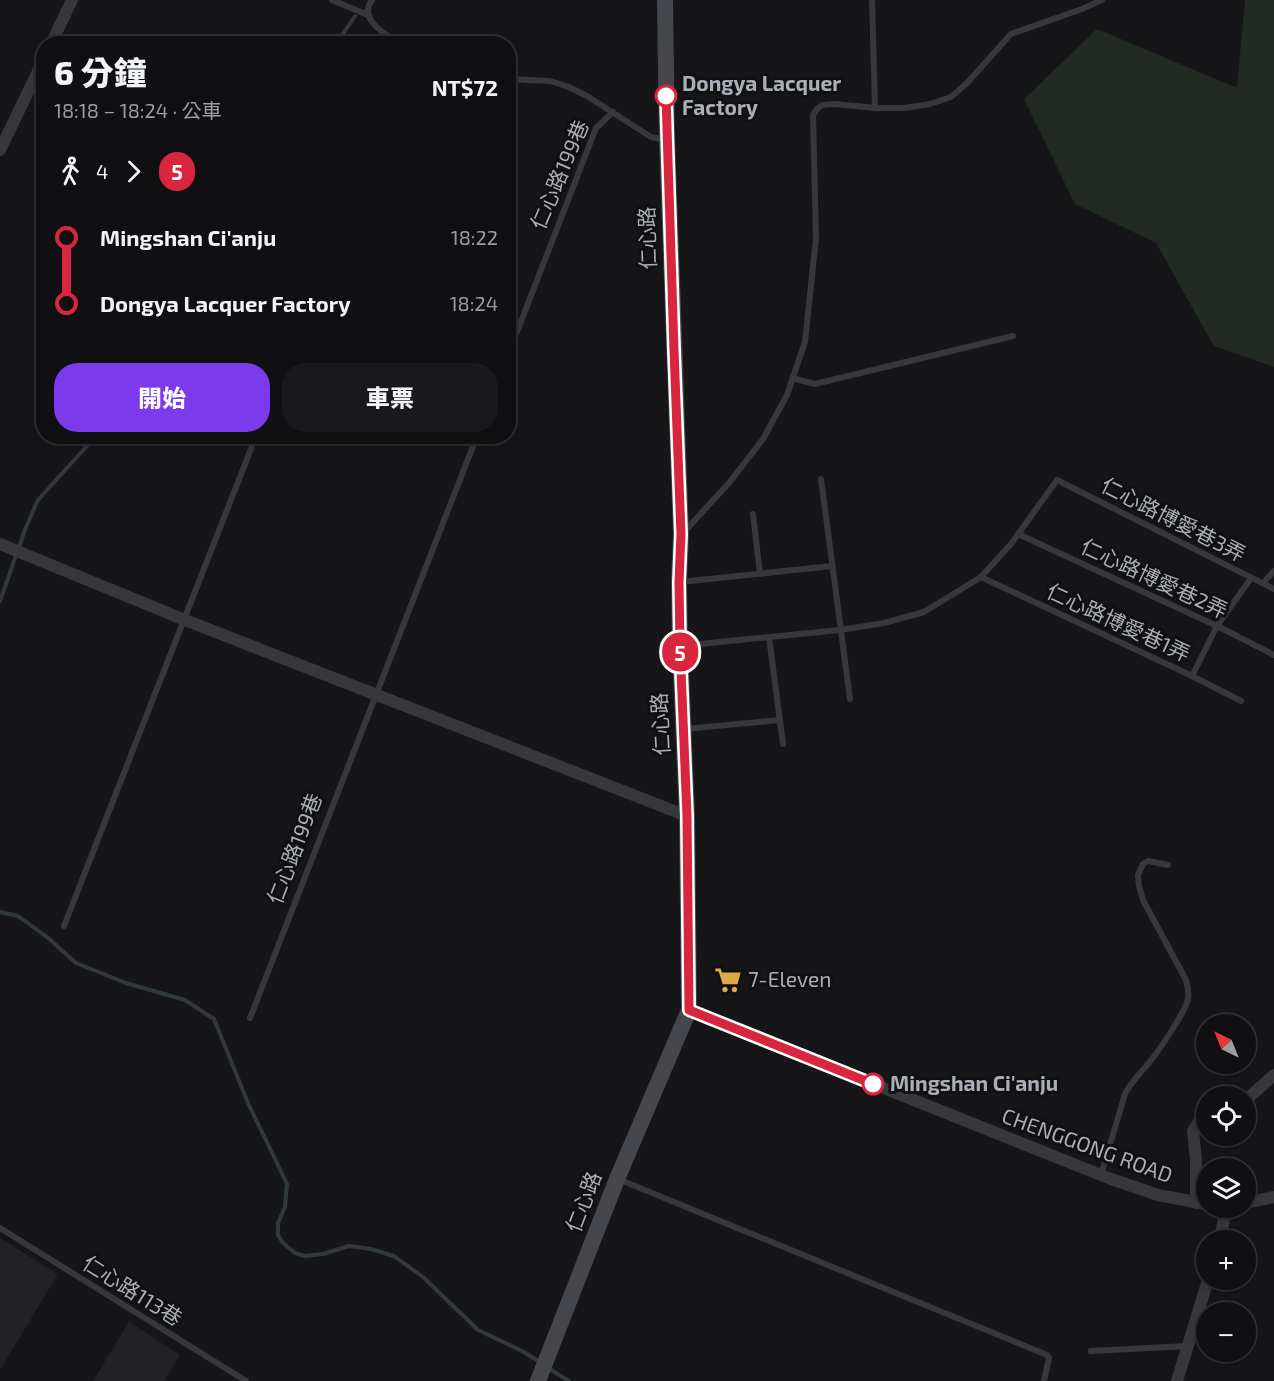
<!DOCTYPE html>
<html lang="zh-TW">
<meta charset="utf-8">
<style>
body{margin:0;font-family:"Exo 2","Noto Sans TC",sans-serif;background:#19191b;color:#f1f3f6;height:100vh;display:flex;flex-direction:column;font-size:22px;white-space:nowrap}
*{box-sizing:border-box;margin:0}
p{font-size:20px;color:#9c9d9f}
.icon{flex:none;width:33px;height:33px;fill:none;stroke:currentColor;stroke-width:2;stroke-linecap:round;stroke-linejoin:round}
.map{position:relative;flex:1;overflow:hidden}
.side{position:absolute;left:36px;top:36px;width:480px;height:408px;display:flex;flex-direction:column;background:#101012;border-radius:24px;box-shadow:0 3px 9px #0003,0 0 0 2px #303032}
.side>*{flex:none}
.badge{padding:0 12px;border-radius:20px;font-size:21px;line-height:39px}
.needle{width:39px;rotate:317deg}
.controls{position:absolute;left:1196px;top:1014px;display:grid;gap:12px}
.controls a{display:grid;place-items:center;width:60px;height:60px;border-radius:50%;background:#101012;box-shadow:0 3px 9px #0003,0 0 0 2px #303032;font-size:30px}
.map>.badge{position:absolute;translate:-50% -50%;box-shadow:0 0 0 3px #fff}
.legs{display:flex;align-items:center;gap:9px;height:66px;padding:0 18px;font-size:20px}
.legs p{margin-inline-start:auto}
.overview{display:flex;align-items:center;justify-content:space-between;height:102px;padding:0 18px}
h1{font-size:33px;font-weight:800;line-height:45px}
.button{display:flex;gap:12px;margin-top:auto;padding:12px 18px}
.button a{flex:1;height:69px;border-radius:24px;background:#7c3aed;color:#fff;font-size:24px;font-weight:800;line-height:69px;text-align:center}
.button a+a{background:#19191b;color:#f1f3f6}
ul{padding:0 18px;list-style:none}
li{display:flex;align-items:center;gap:21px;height:66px;font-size:22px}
li i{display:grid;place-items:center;width:9px;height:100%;margin:0 8px;background:currentColor}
li i::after{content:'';width:15px;height:15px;margin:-8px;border:4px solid;border-radius:50%;background:#101012}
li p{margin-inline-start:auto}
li:first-child i{background:linear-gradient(#0000 50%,currentColor 0)}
li:last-child i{background:linear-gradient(currentColor 50%,#0000 0)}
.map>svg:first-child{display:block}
.built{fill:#222224}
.green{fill:#232a23}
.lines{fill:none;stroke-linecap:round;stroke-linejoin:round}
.stream{stroke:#31393f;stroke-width:4}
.lane{stroke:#37383c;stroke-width:6}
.street{stroke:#37383c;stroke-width:12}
.secondary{stroke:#46474c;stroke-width:16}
.line-1-casing{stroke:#fff;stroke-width:14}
.line-1{stroke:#d7263d;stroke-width:9}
.stop-1-dot{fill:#fff;stroke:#d7263d;stroke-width:3}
.labels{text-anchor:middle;stroke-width:6;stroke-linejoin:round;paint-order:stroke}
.stop-label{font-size:21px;font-weight:bold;fill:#aaaeb6;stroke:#111113;text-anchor:start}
.street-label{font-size:21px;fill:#aaaeb6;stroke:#111113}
.poi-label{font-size:21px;fill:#aaaeb6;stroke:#111113;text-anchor:start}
</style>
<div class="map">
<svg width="1274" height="1381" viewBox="0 0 1274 1381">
<rect width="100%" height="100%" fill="#161618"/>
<g class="built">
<polygon points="0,1238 58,1274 0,1370"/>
<polygon points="129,1322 180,1355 164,1381 93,1381"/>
</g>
<polygon class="green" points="1245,0 1274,0 1274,367 1214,346 1156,243 1075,204 1024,99 1097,29 1237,88"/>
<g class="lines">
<g class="stream">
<polyline points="336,44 355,16"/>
<polyline points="0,601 26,527 38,500 96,436"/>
<polyline points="0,912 18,916 47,937 76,963 126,983 185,1000 214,1019 248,1103 287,1184 285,1207 278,1223 278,1235 283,1243 295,1253 305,1256 323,1254 349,1246 371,1249 394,1256 423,1277 478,1330 522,1351 540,1362"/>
<polyline points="548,1368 569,1381"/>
</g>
<g class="lane">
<polyline points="332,0 368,15"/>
<path d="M372,0C357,19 386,34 399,44"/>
<polyline points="872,0 875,108"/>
<polyline points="508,79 550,81 569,87 587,96 651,137 666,140"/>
<polyline points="508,355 596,128 613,112"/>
<polyline points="792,378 815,384 1013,336"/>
<polyline points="821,479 850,699"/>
<polyline points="753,514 760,574"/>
<polyline points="684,532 729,483 763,439 787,395 805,342 816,238 813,115 817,109 822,105 835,104 875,108 904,108 930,104 951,97 967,83 1011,34 1082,9 1102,0"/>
<polyline points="1018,534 1217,626 1274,655"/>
<polyline points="981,577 1192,676 1241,701"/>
<polyline points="680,582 832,566"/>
<polyline points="1263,583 1274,571"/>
<polyline points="769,637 783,744"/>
<polyline points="680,646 840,630 884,623 924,612 981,577 1011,544 1057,480 1274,589"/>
<polyline points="1192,676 1217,626 1251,578"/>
<polyline points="685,729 780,720"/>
<polyline points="64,926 256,436"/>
<polyline points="250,1018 477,436"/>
<path d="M1101,1175L1125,1094C1131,1082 1140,1074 1148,1064C1158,1052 1185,1013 1188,999C1189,993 1188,987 1186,980L1143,900L1139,886L1138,875L1143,864L1148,861L1168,865"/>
<polyline points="618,1179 1047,1355 1049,1358 1044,1381"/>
<polyline points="0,1228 246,1381"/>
<polyline points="1091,1351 1187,1346"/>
</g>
<g class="street">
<polyline points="51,44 72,0"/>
<polyline points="0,150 44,59"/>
<polyline points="0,544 185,620 687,816"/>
<polyline points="689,1010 1111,1179 1158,1195 1206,1204"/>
<polyline points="1245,1099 1247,1099 1274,1075"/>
<polyline points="1196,1203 1196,1160 1193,1131 1202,1117 1206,1114"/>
<polyline points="1245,1203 1274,1197"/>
<polyline points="1220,1240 1226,1208"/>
<polyline points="1177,1381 1208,1280"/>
</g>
<polyline class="secondary" points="538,1381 617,1179 689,1010 687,816 680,646 679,582 681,534 667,140 665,0"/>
</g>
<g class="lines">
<defs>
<polyline id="line-1" points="666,96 674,350 681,534 679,582 680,646 687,816 689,1010 873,1084"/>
</defs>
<use href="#line-1" class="line-1-casing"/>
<use href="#line-1" class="line-1"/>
</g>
<defs>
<symbol id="supermarket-bare" viewBox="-9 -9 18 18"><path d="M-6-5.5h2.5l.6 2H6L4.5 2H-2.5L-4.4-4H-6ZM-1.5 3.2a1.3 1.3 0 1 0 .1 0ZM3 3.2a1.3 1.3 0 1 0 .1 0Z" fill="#dea948" stroke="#111113" stroke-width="2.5" paint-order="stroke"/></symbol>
</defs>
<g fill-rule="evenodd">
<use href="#supermarket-bare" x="709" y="961" width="38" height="38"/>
</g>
<g class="stop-1-dot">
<circle cx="666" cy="96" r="10"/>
<circle cx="873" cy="1084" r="10"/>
</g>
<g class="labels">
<g class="stop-label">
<text x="682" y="91">Dongya Lacquer<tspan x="682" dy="24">Factory</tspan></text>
<text x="890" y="1091">Mingshan Ci'anju</text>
</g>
<g class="street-label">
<text transform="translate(560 175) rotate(-67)" y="7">仁心路199巷</text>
<text transform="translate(648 238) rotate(-92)" y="7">仁心路</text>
<text transform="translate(1173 520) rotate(27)" y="7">仁心路博愛巷3弄</text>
<text transform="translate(1154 579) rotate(25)" y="7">仁心路博愛巷2弄</text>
<text transform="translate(1118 623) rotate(25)" y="7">仁心路博愛巷1弄</text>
<text transform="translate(661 724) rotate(-93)" y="7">仁心路</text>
<text transform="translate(295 849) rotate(-69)" y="7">仁心路199巷</text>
<text transform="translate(1087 1146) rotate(20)" y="7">CHENGGONG ROAD</text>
<text transform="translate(584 1202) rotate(-69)" y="7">仁心路</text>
<text transform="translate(132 1291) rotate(32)" y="7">仁心路113巷</text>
</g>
<g class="poi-label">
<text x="748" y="987">7-Eleven</text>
</g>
</g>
</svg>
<div class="controls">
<a><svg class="needle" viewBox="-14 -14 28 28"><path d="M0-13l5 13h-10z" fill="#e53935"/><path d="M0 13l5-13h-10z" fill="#9c9d9f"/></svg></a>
<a><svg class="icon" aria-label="locate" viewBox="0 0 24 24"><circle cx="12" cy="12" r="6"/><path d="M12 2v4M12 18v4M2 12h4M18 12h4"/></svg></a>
<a><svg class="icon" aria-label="layers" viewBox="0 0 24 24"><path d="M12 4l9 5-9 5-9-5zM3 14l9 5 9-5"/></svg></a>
<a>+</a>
<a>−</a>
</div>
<b class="badge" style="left:680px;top:652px;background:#d7263d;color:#fff">5</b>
<section class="side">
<div class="overview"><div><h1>6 分鐘</h1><p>18:18 – 18:24 · 公車</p></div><b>NT$72</b></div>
<div class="legs"><svg class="icon" aria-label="walk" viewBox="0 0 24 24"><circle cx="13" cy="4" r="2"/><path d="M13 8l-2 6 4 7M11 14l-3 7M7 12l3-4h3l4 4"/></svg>4<svg class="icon" aria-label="forward" viewBox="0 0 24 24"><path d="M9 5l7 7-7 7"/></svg><b class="badge" style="background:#d7263d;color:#fff">5</b></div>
<ul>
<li><i style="color:#d7263d"></i><b>Mingshan Ci'anju</b><p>18:22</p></li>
<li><i style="color:#d7263d"></i><b>Dongya Lacquer Factory</b><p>18:24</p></li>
</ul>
<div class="button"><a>開始</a><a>車票</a></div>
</section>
</div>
